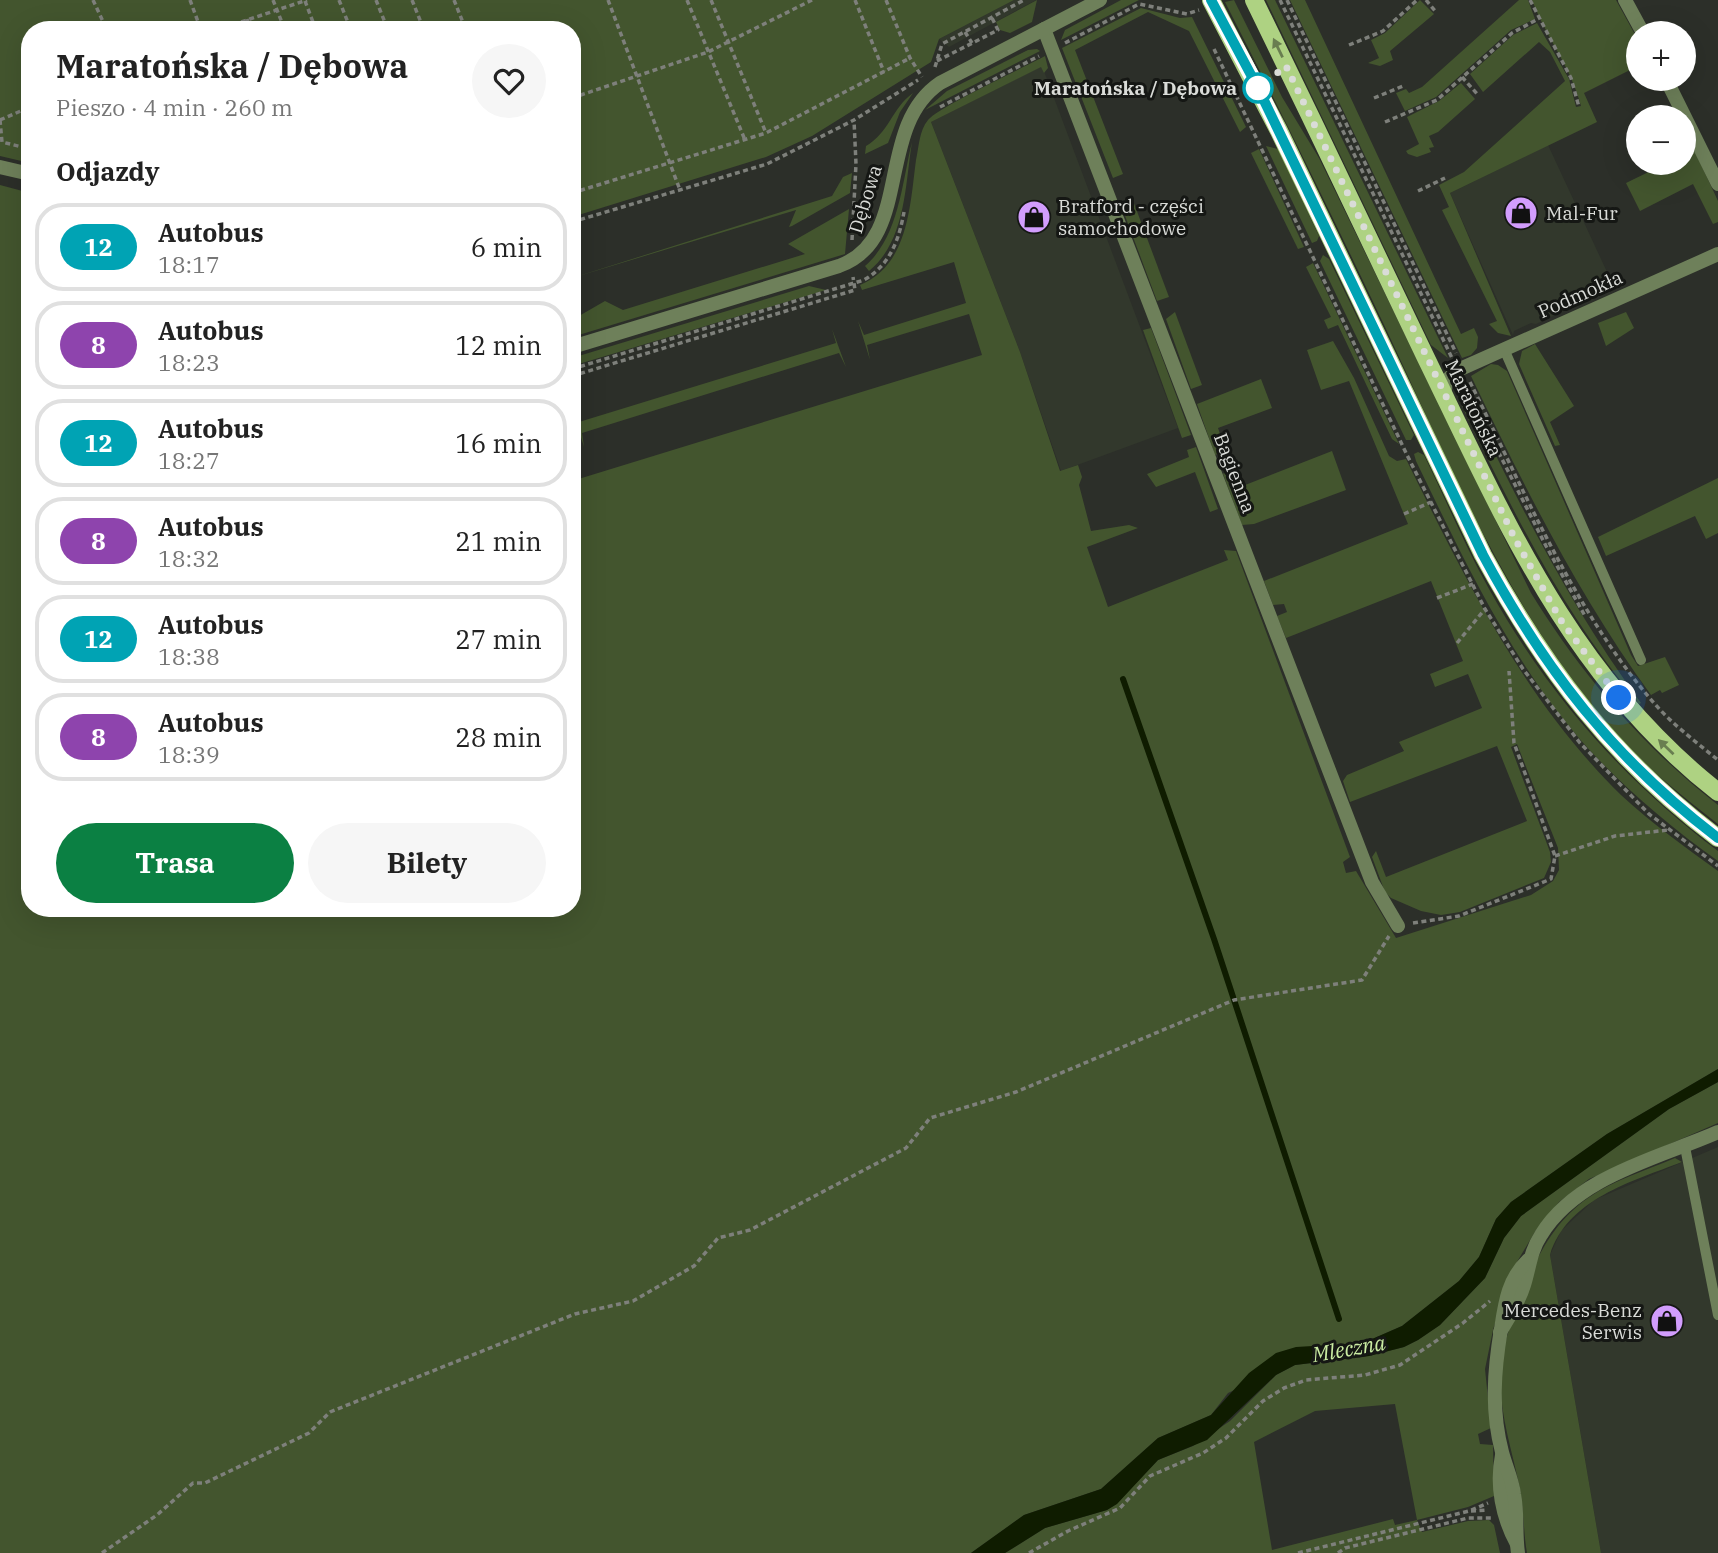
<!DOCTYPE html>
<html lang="pl">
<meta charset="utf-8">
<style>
body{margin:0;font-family:"IBM Plex Serif",serif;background:#f6f6f6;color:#222;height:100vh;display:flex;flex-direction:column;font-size:26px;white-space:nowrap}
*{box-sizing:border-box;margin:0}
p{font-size:23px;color:#767676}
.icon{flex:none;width:38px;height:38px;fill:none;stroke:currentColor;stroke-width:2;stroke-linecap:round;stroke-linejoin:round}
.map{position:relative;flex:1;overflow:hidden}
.drawer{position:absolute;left:21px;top:21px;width:560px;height:896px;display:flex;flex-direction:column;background:#fff;border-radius:28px;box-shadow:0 7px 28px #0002}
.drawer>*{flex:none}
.badge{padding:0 14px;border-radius:23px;font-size:24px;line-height:46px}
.controls{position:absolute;left:1626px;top:21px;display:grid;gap:14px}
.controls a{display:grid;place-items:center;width:70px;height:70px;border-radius:50%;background:#fff;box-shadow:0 7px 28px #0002;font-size:35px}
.you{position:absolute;width:35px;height:35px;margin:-18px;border:5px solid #fff;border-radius:50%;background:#1a73e8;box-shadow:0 0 0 10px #1a73e833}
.map>.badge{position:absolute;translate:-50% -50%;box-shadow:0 0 0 4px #fff}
h2{padding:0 35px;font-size:26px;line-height:63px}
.round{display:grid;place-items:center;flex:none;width:74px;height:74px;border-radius:37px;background:#f6f6f6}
.overview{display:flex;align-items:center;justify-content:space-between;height:119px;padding:0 35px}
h1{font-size:33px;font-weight:800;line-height:52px}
.button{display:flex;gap:14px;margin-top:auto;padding:14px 35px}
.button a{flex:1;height:80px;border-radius:42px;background:#0b8043;color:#fff;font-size:28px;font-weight:800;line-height:80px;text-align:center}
.button a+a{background:#f6f6f6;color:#222}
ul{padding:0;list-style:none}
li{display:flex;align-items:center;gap:21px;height:88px;margin:0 14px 10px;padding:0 21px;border:4px solid #e0e0e0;border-radius:28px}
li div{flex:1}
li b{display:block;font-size:26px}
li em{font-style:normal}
li .badge{min-width:77px;font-weight:700;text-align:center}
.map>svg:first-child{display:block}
.built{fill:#32382c}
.green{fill:#43552e;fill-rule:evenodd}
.water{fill:#0f1c00}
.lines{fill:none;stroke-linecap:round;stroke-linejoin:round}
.stream{stroke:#0f1c00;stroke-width:6}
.path{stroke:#7e807b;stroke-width:3.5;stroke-dasharray:5 3.5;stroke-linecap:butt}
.lane{stroke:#6e805a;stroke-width:10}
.street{stroke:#6e805a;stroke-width:14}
.primary{stroke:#aed282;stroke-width:18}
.oneway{fill:#697e50}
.line-casing{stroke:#fff;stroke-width:16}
.line{stroke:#00a3b4;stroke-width:10}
.walk{stroke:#dadcd8;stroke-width:7;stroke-dasharray:0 12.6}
.stop-dot{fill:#fff;stroke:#00a3b4;stroke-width:3.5}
.labels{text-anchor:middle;stroke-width:6;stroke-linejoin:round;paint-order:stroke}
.stop-label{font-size:19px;font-weight:bold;fill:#dadcd8;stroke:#151714;text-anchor:end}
.street-label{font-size:19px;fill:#dadcd8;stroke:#151714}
.poi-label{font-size:19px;fill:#dadcd8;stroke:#151714;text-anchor:start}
.water-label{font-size:21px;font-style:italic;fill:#cbeda3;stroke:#151714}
</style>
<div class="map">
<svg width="1718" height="1553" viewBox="0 0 1718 1553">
<rect width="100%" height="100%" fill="#2c2f29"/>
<g class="built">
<polygon points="1014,0 1036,0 949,47 939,39"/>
<polygon points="1042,66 1178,428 1061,471 1020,352 931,122"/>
<polygon points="1548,145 1614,287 1536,324 1531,323 1514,331 1513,335 1450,193"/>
<polygon points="1718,1147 1718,1553 1601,1553 1550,1255 1561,1231 1594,1200"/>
</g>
<g class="green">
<polygon points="0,0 1014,0 939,39 931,62 812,136 766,157 572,217 572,30 30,30 30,163 0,156"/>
<polygon points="1037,0 1032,22 1010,33 1000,30 996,22"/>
<polygon points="1121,0 1139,0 1061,40 1065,30"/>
<path d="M1234,0L1282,97L1319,158L1531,593C1582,675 1641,745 1718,805V824C1685,798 1651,772 1623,741C1514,624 1453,471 1386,329C1334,219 1280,110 1225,2Z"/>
<polygon points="1266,0 1275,0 1448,358 1431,345"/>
<polygon points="1290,0 1305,0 1461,334 1474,328 1478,337 1477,348 1471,355 1462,358"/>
<polygon points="1420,0 1434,14 1390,51 1393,60 1380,66 1368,63 1379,58 1371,40 1385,33"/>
<polygon points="1519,0 1528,0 1535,19 1511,30 1436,97 1405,111 1396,93 1406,89 1409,93 1422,87"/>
<path d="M1532,0H1616L1638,40V66L1584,93L1597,122L1450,193L1511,336L1498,333L1489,324L1497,321L1442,210L1449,207L1439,185L1464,172L1565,81L1550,52L1539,42L1483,92L1470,74L1513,35L1537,23L1569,79L1576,107L1581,106C1571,67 1546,37 1532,0Z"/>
<polygon points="1141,8 1180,18 1192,17 1246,127 1240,132 1189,31 1148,12 1075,50 1123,174 1113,178 1062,48"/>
<polygon points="1037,49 1040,51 925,110 947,91 1028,50"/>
<path d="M1045,56L1048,68L1044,73L1041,67L931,122L1020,352L1060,471L1078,465L1082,477L1079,485L1091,531L1129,525L1138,528L1087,547L1108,607L1228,560L1224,550L1236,551L1350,857L1343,862L1346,873L1356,871L1396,938L1531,895L1553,881L1559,870L1558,848L1517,744L1511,747L1550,852L1551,862L1544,878L1460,912L1441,915L1421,911L1391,898L1385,892L1372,857L1376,851L1386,877L1527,821L1497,746L1350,802L1343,781L1347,775L1404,751L1399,742L1482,708L1468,674L1435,687L1430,674L1463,661L1431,581L1286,638L1277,616L1287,612L1284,604L1273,605L1264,581L1408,524L1349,381L1321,390L1307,350L1333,341L1354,378L1389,456L1397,461L1406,459C1465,579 1524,700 1621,795C1651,823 1685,847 1718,871V1069L1607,1134L1511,1202L1496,1219L1479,1257L1459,1281L1402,1326L1363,1343L1329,1346L1228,1393L1211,1415L1158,1438L1101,1489L1024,1515L971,1553H0V185L30,193V908H572V481L982,355L969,314L867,345L870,360L858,321L864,335L966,303L954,262L862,290L860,285C909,265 910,204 916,160C919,147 919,131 928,120C938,107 1025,67 1045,56Z"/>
<polygon points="1461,83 1475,99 1438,132 1429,136 1434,147 1429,148 1431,152 1417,157 1408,154 1406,151 1419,144 1407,117 1439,101"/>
<path d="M913,93L900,112L888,143L865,154L866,146C889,133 892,108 913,93Z"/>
<polygon points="1684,128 1718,201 1718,222 1713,224 1693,184 1640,211 1626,183 1667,163 1684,163 1684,155 1690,151 1684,138"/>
<path d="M912,142C905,185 906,241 869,271L865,266C899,237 902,182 912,142Z"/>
<polygon points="1266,146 1278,149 1319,236 1317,241 1312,243"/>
<polygon points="1259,149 1304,247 1298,249 1251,153"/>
<polygon points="852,173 850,193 792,226 789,227 796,210 572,278 832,196 843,177"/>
<polygon points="1132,198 1169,297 1157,301 1121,205"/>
<polygon points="849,209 845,254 572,337 572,320 605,301 623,310 805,254 788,244"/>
<polygon points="1323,255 1329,259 1414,435 1411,440 1406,440 1320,261"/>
<polygon points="1313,263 1399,444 1392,439 1338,325 1328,329 1324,320 1331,317 1306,267"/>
<polygon points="809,286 826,290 572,366 572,358"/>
<polygon points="1175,312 1202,385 1191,389 1166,319"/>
<polygon points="1626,312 1634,328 1606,346 1598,323"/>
<polygon points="1151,328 1191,435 1182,438 1143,330"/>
<polygon points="832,329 846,367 839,353 582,433 584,447 572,408 579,422 836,343"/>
<polygon points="1535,344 1574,406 1550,422 1560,445 1555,446 1519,364 1522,351"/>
<path d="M1491,364L1498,365L1507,371L1631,655L1638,666L1665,657L1679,685L1662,693L1660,690L1651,695C1578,595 1524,486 1471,376Z"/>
<polygon points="1261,379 1272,408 1218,428 1226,451 1215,455 1197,404"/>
<path d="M1462,386C1515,496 1568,604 1641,703L1639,704C1563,613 1512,510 1461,404L1459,395Z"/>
<polygon points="1196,447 1218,509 1210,512 1195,472 1156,487 1147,474 1189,457 1187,450"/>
<polygon points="1332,451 1346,490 1254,524 1242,525 1223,474 1231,465 1240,487"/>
<path d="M1418,452L1424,455C1446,500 1465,546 1489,589C1547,693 1623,780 1718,851V861C1676,831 1636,798 1600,761C1517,675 1467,566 1416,461L1414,454Z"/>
<polygon points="1718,478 1718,533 1706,539 1695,516 1606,556 1598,537"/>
<path d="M1718,1082V1123L1589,1179L1559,1202L1536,1230L1508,1277L1493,1330L1485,1369L1491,1428L1478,1434L1480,1444L1493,1445L1494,1496L1468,1507L1417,1520L1422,1532L1468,1521L1489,1520L1494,1525L1500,1553H1005L1045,1528L1107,1510L1116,1504L1158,1460L1193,1446L1230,1421L1276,1375L1295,1365L1369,1356L1404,1347L1418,1340L1440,1325L1485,1278L1504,1238L1521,1216L1669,1109ZM1395,1404L1417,1520L1395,1525L1393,1519L1272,1550L1254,1442L1315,1411Z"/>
<path d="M1675,1158L1682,1162C1633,1181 1567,1199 1550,1255L1601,1553H1527C1523,1530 1524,1507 1519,1484C1511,1446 1498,1409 1501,1369C1503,1339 1516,1310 1527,1283C1540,1249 1558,1219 1588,1198C1614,1180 1647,1170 1675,1158Z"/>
</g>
<polygon class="water" points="1718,1069 1718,1082 1669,1109 1521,1216 1504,1238 1485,1278 1440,1325 1418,1340 1404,1347 1369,1356 1295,1365 1276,1375 1207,1440 1158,1460 1117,1504 1107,1510 1045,1528 1005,1553 971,1553 1024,1515 1101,1489 1158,1438 1211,1415 1249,1373 1276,1353 1296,1347 1363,1343 1402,1326 1459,1281 1479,1257 1496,1219 1511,1202 1607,1134"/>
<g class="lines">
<polyline class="stream" points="1123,679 1214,939 1339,1319"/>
<g class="path">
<polyline points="93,0 107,30"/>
<polyline points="190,0 201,30"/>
<polyline points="273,0 285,30"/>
<polyline points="339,0 351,30"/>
<polyline points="376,0 388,30"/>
<polyline points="412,0 424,30"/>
<polyline points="454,0 466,30"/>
<polyline points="608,0 680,190"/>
<polyline points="687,0 745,140"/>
<polyline points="711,0 766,133"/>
<polyline points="855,0 884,72"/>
<polyline points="886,0 910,58 922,77"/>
<polyline points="1280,0 1452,358"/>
<polyline points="1287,0 1456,353"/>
<polyline points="1426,0 1436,12"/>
<polyline points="1530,0 1571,78 1579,107"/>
<polyline points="305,1 316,30"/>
<polyline points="247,19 250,30"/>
<polyline points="217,30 307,0"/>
<polyline points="965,32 972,43"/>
<polyline points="1065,43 1139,4 1187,14 1199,10"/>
<polyline points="1349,45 1383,31 1417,0"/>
<polyline points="1214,49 1407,455 1485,609 1523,669 1580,743 1649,814 1718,866"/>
<polyline points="937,61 998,30 992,18"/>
<polyline points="935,67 942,44 1024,0"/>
<polyline points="1462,77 1479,96"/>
<polyline points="572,98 708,52 812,0"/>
<polyline points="1374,98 1403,86"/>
<polyline points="940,107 1039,56"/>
<polyline points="0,120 2,142 30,149"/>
<polyline points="0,120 30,107"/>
<polyline points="1385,122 1437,100 1512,33 1538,19"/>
<polyline points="1418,191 1445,178"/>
<polyline points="572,193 766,133 910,58"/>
<polyline points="572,222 767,164 854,120 918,80"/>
<polyline points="852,240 856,164 854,120"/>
<path d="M572,369L864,280C890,265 899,240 904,212"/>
<polyline points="572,376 855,290 853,277"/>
<path d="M1470,382C1523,488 1575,613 1654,703C1672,724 1696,742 1718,760"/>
<polyline points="1464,384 1546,546 1585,616"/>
<polyline points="1404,514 1431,502"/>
<polyline points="1437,598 1473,584"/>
<polyline points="1457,643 1485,609"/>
<polyline points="1555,856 1615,836 1668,830"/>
<polyline points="1413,923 1459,916 1551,879 1555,856 1514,743 1509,671"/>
<polyline points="1471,1511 1488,1510"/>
<polyline points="102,1553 157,1515 193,1483 205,1483 309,1433 330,1412 575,1314 633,1301 694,1266 718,1238 750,1230 906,1148 930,1118 1016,1092 1234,1000 1362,980 1389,936"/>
<polyline points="1029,1553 1068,1531 1120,1508 1150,1476 1203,1453 1226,1438 1263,1401 1284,1388 1306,1380 1365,1375 1400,1365 1463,1323 1490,1301"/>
<polyline points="1298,1553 1469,1511 1488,1503"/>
<polyline points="1338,1553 1345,1548 1468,1518 1491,1518"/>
</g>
<g class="lane">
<polyline points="1504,349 1641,660"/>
<polyline points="1685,1147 1718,1315"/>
</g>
<g class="street">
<polyline points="1625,0 1643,33"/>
<polyline points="1044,29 1372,882 1398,926"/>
<polyline points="1666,79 1718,184"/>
<polyline points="0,167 30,174"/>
<path d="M572,347L839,266C914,239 874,128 940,83L1100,0"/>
<polyline points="1444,393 1447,380 1458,370 1718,254"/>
<path d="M1500,1332C1509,1317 1519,1302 1524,1285C1530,1266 1530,1252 1541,1235C1577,1176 1659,1158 1718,1132"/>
<path d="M1502,1455C1496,1485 1502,1517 1517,1544"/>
<path d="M1518,1553C1515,1533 1518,1514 1514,1494C1512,1479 1506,1467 1502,1452C1491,1410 1494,1371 1501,1329C1505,1303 1508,1279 1528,1260"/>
</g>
<g class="primary">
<path d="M1211,0L1279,131L1483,555C1545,669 1613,759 1718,838"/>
<path d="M1254,0C1312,119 1369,238 1426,358C1505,520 1571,677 1718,792"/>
</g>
</g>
<defs><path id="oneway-solid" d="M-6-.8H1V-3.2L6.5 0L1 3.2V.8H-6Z" transform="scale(1.75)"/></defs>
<g class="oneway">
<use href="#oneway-solid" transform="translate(1278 48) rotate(-116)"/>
<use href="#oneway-solid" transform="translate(1666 747) rotate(-136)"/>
</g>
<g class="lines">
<defs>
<path id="line" d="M1211,0L1258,88L1483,555C1544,669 1614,759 1718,838"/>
</defs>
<use href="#line" class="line-casing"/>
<use href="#line" class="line"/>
<polyline class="walk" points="1258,88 1286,66 1515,539 1562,622 1619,698"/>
</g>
<defs>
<symbol id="shop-disc" viewBox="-11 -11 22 22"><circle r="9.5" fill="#d29dfd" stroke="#151714"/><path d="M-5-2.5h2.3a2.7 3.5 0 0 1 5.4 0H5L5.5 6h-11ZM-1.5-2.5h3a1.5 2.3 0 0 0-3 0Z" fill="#111"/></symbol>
</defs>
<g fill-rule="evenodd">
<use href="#shop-disc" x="1502" y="194" width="38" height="38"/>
<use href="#shop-disc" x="1015" y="198" width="38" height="38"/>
<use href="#shop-disc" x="1648" y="1302" width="38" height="38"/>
</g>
<circle class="stop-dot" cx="1258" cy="88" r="14"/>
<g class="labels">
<g class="stop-label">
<text x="1237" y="95">Maratońska / Dębowa</text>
</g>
<g class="street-label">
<text transform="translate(865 199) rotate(-73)" y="7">Dębowa</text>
<text transform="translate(1580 294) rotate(-24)" y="7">Podmokła</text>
<text transform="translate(1474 408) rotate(64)" y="7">Maratońska</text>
<text transform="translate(1235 473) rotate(69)" y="7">Bagienna</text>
</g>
<g class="poi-label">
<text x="1058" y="213">Bratford - części<tspan x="1058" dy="22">samochodowe</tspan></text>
<text x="1546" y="220">Mal-Fur</text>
<text x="1642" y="1317" text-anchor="end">Mercedes-Benz<tspan x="1642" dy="22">Serwis</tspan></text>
</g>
<g class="water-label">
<text transform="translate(1349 1349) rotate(-10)" y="7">Mleczna</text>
</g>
</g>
</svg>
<div class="controls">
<a>+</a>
<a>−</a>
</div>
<div class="you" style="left:1619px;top:698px"></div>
<section class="drawer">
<div class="overview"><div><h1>Maratońska / Dębowa</h1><p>Pieszo · 4 min · 260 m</p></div><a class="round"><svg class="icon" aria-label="heart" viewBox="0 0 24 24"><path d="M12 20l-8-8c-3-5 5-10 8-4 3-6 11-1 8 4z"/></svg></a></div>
<h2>Odjazdy</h2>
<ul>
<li><span class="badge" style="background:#00a3b4;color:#fff">12</span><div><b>Autobus</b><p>18:17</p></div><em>6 min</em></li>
<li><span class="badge" style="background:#8e44ad;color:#fff">8</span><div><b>Autobus</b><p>18:23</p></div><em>12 min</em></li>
<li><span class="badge" style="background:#00a3b4;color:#fff">12</span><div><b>Autobus</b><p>18:27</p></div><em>16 min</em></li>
<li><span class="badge" style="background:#8e44ad;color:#fff">8</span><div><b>Autobus</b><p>18:32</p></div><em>21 min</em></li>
<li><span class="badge" style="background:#00a3b4;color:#fff">12</span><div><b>Autobus</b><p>18:38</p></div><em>27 min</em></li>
<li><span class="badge" style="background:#8e44ad;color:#fff">8</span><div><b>Autobus</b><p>18:39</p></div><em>28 min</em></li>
</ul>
<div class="button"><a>Trasa</a><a>Bilety</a></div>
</section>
</div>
